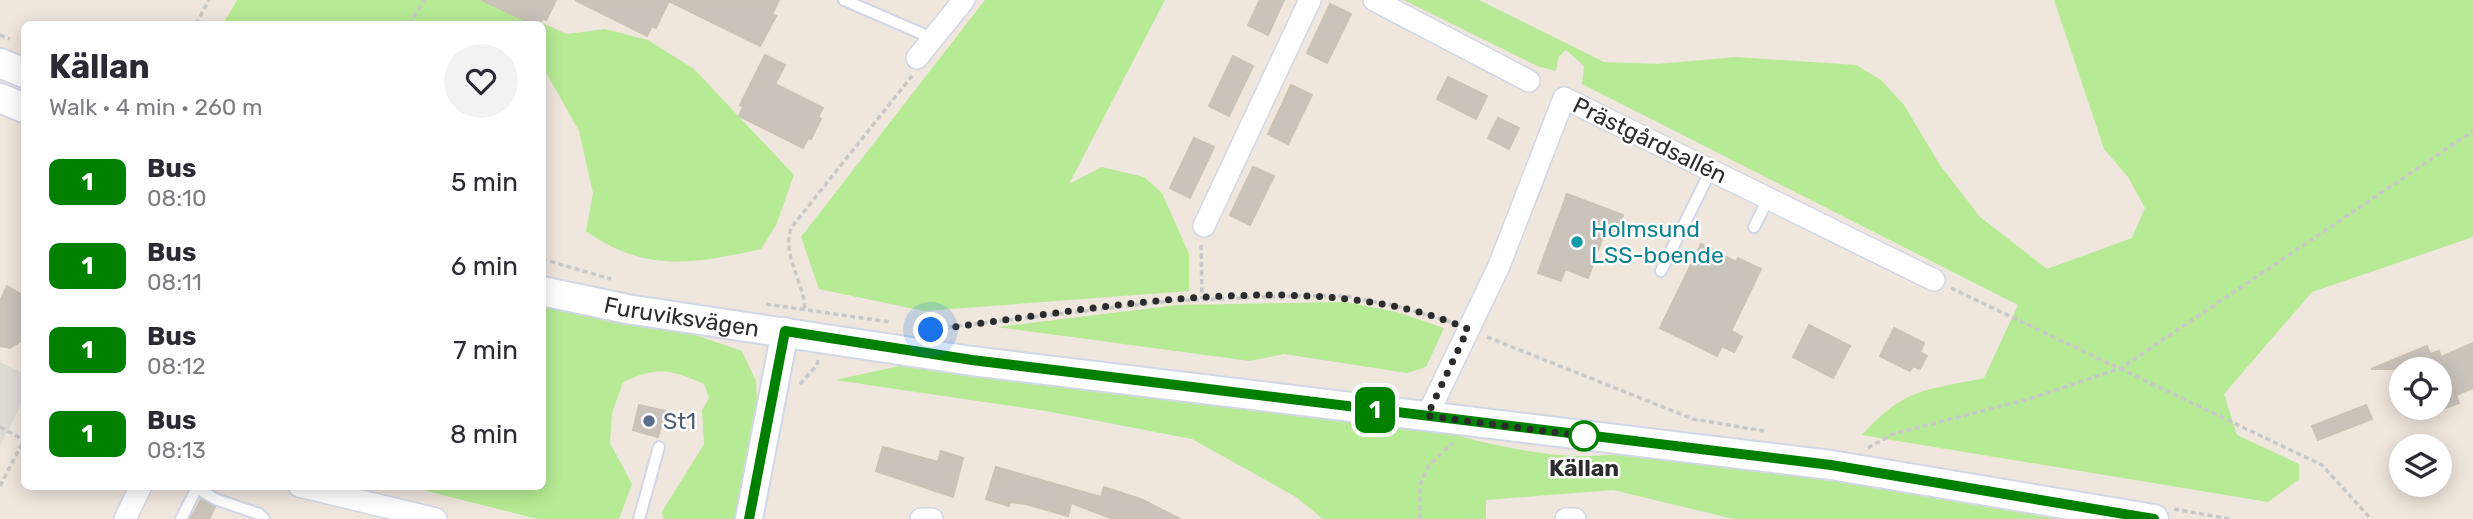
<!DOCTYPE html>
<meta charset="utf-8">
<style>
body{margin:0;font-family:Rubik,sans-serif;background:#f2f2f3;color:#2b2b33;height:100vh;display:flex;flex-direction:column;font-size:26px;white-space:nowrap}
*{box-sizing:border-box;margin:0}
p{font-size:23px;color:#7c7c81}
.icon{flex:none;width:38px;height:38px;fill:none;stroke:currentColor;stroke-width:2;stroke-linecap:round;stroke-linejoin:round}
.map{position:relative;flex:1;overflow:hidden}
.panel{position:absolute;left:21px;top:21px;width:525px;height:469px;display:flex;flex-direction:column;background:#fff;border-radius:10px;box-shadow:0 4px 18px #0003}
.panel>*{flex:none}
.badge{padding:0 14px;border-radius:10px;font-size:24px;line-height:46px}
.controls{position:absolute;left:2389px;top:357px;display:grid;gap:14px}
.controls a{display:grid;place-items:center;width:63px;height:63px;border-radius:50%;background:#fff;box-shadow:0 4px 18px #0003;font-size:35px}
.you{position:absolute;width:35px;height:35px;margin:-18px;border:5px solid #fff;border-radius:50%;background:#1a73e8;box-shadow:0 0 0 10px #1a73e833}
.map>.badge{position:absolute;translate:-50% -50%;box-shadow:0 0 0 4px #fff}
.round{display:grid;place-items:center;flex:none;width:74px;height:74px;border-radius:37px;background:#f2f2f3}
.head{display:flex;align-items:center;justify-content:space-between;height:119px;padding:0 28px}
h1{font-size:33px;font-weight:700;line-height:52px}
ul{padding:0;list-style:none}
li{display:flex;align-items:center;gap:21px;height:84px;padding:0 28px}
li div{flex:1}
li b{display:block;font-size:26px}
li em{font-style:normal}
li .badge{min-width:77px;font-weight:700;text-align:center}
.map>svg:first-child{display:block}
.green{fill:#b6ea94}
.plaza{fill:#dedad4}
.building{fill:#cac3bc;stroke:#cbc2b6;stroke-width:2}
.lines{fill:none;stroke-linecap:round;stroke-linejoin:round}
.service-casing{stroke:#d2d7e6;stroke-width:14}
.minor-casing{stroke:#d2d7e6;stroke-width:24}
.tertiary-casing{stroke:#d2d7e6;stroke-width:30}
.secondary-casing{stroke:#d2d7e6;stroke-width:32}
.path{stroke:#c8c8c8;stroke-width:3.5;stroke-dasharray:5 3.5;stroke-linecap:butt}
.service{stroke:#fff;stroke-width:10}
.minor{stroke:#fff;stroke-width:21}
.tertiary{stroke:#fff;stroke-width:26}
.secondary{stroke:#fff;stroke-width:28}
.line-casing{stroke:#fff;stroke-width:16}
.line{stroke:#008000;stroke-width:10}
.walk{stroke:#2c2c2c;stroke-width:7;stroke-dasharray:0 12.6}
.culture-dot{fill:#0f9aa8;stroke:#fff;stroke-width:2.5}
.service-dot{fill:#5c6f8a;stroke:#fff;stroke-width:2.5}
.stop-dot{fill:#fff;stroke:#008000;stroke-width:3.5}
.labels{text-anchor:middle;stroke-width:5;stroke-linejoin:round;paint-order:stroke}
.street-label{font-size:23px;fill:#2c2c2c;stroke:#fff}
.culture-label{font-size:23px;fill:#0d838f;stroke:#fff;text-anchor:start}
.service-label{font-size:23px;fill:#4e5e75;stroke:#fff;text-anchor:start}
.stop-label{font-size:23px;font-weight:bold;fill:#2c2c2c;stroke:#fff}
</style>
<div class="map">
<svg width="2473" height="519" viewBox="0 0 2473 519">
<rect width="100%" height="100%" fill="#efe6dd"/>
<g class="green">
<path d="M237,0H489L567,34L605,29L648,40L694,69L794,175L776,225L761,249C693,264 645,273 586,231L593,193L579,131L543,67L542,24H223Z"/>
<polygon points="985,0 1165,0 1069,184 1102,167 1144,177 1162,193 1189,254 1189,291 924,311 819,289 801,237"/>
<path d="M1404,0H1479L1604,62L1658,64L1736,57L1856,65L1881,80L1904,105L1940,165L1980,217L2047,269L2132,238L2145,208L2128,177L2104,149L2054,0H2473V237L2312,292L2224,394L2237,435L2299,464V479L2268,502L1862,435C1906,387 1924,391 1984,378L2018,305L1582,84L1584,66L1566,50L1559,56L1556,71L1537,66Z"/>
<path d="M543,301L681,330L742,351L756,381L757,405L738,519H663L662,512L704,444L702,410L709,398L704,384C668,369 659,366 623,382L612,413L610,443L632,484L619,519H538L411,487L542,486Z"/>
<polygon points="1345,302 1397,312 1444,328 1426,367 1407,373 1284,354 1250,361 997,327 1178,305"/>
<path d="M913,363L1432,429C1493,445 1570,466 1632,451L1939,489L2098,519H1734L1613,490L1486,500V519H1323L1296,497L1192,439L1046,411L835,380Z"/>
</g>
<polygon class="plaza" points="0,362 24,374 24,399 0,446"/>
<g class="building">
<polygon points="482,0 556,0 546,20 543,18 539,24 532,24"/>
<polygon points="575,0 779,0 772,14 776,16 760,46 669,1 656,28 652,26 647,36"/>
<polygon points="1260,0 1284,0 1268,35 1248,25"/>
<polygon points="1330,4 1351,14 1327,63 1307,53"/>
<polygon points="765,55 785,65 775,84 823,108 818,117 821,119 811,139 808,138 803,148 739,116 743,107 740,105"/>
<polygon points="1233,56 1253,66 1229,116 1209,106"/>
<polygon points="1448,77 1487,96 1476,119 1437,99"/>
<polygon points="1291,85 1312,95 1288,144 1268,134"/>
<polygon points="1498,118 1519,128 1509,149 1488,138"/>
<polygon points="1194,138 1214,147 1190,198 1170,188"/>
<polygon points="1253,167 1274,176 1250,225 1230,215"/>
<polygon points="1567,194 1623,215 1615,238 1604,234 1588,278 1565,269 1561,281 1538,273"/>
<polygon points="1701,244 1736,262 1738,258 1761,269 1731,331 1742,337 1734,352 1722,346 1717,356 1660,328"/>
<polygon points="7,286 24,296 24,339 10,348 0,346 0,301"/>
<polygon points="1809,325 1850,346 1833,378 1793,357"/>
<polygon points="1894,328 1924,343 1920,352 1927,356 1920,369 1913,366 1910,371 1880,356"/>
<polygon points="2473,343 2473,388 2456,395 2459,403 2440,410 2440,369 2371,369 2427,346 2430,354 2439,351 2441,357"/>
<polygon points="639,405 665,411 658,437 633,430"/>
<polygon points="2366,405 2372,419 2318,440 2312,426"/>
<polygon points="883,447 938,462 941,451 963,458 953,497 876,471"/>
<polygon points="996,467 1101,497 1104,487 1143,500 1180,519 1113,519 1071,503 1068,516 1026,504 1010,502 1009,506 986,499"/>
<polygon points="201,500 215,507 209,519 190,519"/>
</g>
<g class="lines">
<defs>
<g id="service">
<polyline points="844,0 932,38"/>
<polyline points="1754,227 1768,199"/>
<polyline points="1661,271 1711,170"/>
<polyline points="197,488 215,499 259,514 264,519"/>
<polyline points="181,519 198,486"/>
<polyline points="639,519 659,447"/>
</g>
<g id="minor">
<polyline points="1374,0 1529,81"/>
<polyline points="917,58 964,0"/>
<polyline points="1204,226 1310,0"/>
<polyline points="1427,416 1499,266 1564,98 1934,280"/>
<polyline points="299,486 436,519"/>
<polyline points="125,519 141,486"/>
<polyline points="921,519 932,519"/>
<polyline points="1566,519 1575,519"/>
</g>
<polyline id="tertiary" points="749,519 785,331"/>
<g id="secondary">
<polyline points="0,63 24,73"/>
<polyline points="0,98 24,108"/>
<path id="s1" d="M542,291L627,309L972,361L1831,465L2154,519"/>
</g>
</defs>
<use href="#service" class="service-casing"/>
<use href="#minor" class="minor-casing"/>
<use href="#tertiary" class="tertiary-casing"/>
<use href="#secondary" class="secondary-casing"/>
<g class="path">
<polyline points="196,24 209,0"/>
<polyline points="409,24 425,0"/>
<polyline points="0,35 10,39"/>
<polyline points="1201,245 1202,299"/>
<polyline points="542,259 611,279"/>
<polyline points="1951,288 2322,465 2371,519"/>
<polyline points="766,304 890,322"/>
<path d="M805,308C803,280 782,256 791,228L912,76"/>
<polyline points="932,329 1170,301 1288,296 1345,296 1396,306 1451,322"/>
<polyline points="1487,337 1693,419 1764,431"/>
<polyline points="800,384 817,365 818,360"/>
<polyline points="0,427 24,440"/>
<polyline points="1868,448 1893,434 2029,399 2121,368 2473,131"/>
<polyline points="0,486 24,440"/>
<polyline points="2174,509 2230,519"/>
<polyline points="1420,519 1420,484 1429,465 1453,443"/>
</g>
<use href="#service" class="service"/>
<use href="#minor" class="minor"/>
<use href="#tertiary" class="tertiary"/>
<use href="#secondary" class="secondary"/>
</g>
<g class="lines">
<defs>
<polyline id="line" points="749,519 785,331 972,360 1831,465 2154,519"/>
</defs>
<use href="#line" class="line-casing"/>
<use href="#line" class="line"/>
<path class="walk" d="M931,330C1092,310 1316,263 1468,329L1427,416L1584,436"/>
</g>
<circle class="culture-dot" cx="1577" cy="242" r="7"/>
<circle class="service-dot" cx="649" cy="421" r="7"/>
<circle class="stop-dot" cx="1584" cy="436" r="14"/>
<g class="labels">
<g class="street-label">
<text transform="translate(1650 140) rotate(26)" y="8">Prästgårdsallén</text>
<text dy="8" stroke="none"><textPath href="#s1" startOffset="142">Furuviksvägen</textPath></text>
</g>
<g class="culture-label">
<text x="1591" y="237">Holmsund<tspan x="1591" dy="26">LSS-boende</tspan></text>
</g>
<g class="service-label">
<text x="663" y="429">St1</text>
</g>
<g class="stop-label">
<text x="1584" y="476">Källan</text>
</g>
</g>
</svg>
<div class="controls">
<a><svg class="icon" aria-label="locate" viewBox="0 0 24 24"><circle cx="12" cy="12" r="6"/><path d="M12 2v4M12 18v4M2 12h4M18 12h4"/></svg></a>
<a><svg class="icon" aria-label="layers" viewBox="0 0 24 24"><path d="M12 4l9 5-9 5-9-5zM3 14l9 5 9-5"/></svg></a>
</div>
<div class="you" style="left:931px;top:330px"></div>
<b class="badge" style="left:1375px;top:410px;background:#008000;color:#fff">1</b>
<section class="panel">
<div class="head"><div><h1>Källan</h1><p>Walk · 4 min · 260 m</p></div><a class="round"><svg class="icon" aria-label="heart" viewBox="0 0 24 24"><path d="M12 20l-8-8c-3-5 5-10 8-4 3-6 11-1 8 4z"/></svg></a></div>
<ul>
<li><span class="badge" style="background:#008000;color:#fff">1</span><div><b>Bus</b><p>08:10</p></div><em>5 min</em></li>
<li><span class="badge" style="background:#008000;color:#fff">1</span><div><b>Bus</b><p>08:11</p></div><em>6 min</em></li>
<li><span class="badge" style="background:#008000;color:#fff">1</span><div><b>Bus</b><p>08:12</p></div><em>7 min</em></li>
<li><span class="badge" style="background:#008000;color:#fff">1</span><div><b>Bus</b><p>08:13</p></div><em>8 min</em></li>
</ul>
</section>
</div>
